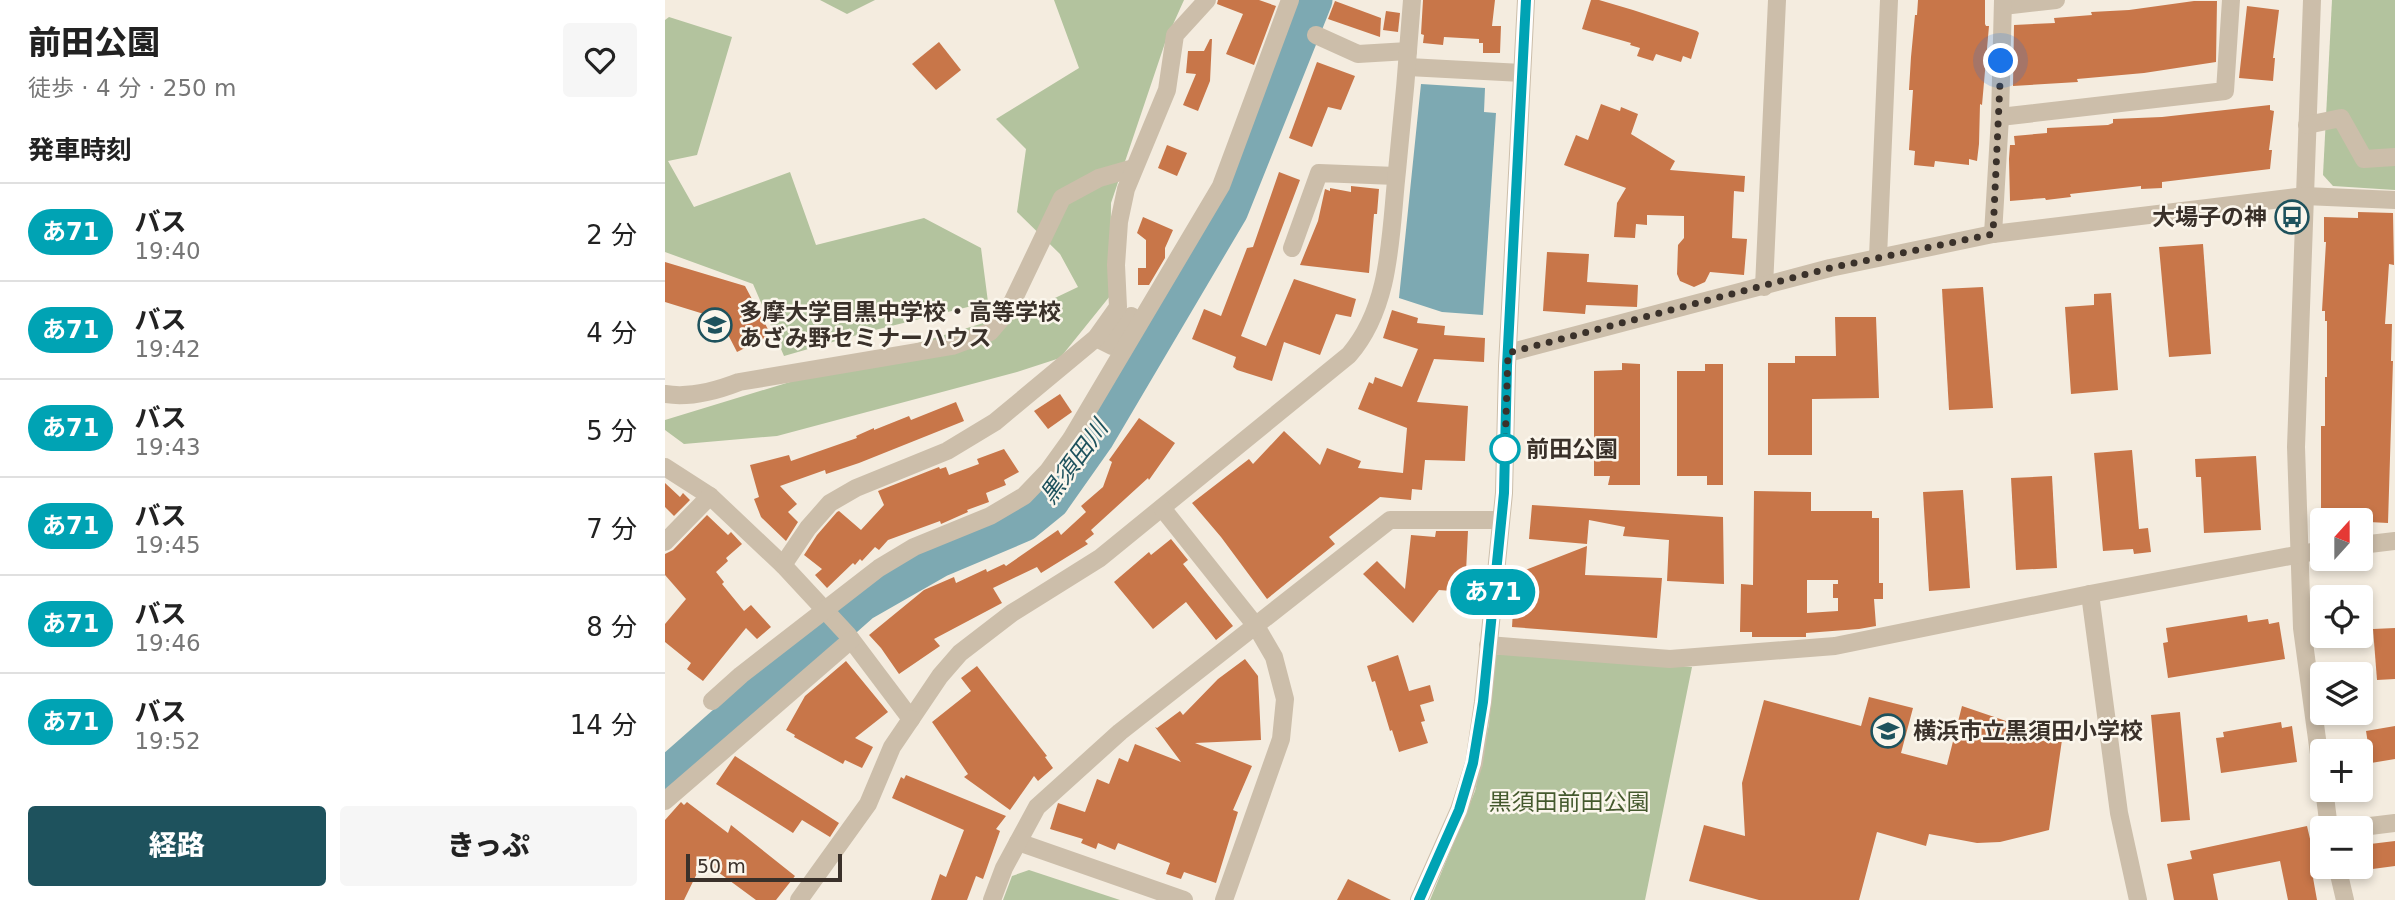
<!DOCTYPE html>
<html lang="ja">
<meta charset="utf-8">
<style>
body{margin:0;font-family:"DejaVu Sans","Noto Sans JP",sans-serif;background:#f6f6f6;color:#222;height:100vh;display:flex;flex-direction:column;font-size:26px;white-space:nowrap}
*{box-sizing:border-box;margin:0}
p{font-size:23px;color:#767676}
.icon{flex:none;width:38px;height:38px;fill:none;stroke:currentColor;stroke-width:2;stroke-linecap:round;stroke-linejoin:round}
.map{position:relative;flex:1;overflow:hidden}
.drawer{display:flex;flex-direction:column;background:#fff;width:665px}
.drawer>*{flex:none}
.badge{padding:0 14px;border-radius:23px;font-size:24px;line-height:46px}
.needle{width:46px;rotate:21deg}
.buttons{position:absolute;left:1645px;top:508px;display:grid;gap:14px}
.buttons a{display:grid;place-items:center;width:63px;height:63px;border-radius:7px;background:#fff;box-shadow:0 4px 10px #0003;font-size:35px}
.scale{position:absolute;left:21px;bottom:18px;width:156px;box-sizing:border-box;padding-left:7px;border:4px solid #3a312a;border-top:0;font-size:19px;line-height:24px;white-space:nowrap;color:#3a312a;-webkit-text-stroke:5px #fbf6ec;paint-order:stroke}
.you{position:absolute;width:35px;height:35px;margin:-18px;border:5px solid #fff;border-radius:50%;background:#1a73e8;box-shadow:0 0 0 10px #1a73e833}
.map>.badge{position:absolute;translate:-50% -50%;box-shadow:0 0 0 4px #fff}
h2{padding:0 28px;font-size:26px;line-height:63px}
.round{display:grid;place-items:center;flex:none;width:74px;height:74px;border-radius:7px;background:#f6f6f6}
.summary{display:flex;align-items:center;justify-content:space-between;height:119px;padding:0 28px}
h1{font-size:33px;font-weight:800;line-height:52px}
.action{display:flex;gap:14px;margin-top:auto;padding:14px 28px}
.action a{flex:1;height:80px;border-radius:7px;background:#1e525d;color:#fff;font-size:28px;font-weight:800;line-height:80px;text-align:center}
.action a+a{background:#f6f6f6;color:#222}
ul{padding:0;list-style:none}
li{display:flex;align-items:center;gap:21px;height:98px;padding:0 28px;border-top:2px solid #e0e0e0}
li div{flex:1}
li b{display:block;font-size:26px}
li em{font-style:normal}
li .badge{min-width:77px;font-weight:700;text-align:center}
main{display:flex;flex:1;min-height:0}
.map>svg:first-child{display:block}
.green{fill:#b3c39e}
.water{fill:#7da9b2}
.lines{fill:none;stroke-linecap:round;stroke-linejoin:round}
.river{stroke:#7da9b2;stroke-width:37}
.building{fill:#c87649;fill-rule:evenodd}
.minor{stroke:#ccbeaa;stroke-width:18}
.line-casing{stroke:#fff;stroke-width:16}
.line{stroke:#00a3b4;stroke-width:10}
.walk{stroke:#3a312a;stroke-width:7;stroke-dasharray:0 12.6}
.stop-dot{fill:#fff;stroke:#00a3b4;stroke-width:3.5}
.labels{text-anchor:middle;stroke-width:5;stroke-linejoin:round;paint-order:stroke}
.poi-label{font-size:23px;font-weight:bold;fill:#3a312a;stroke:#fbf6ec;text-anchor:start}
.stop-label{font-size:23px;font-weight:bold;fill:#3a312a;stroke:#fbf6ec;text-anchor:start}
.park-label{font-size:23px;fill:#44592d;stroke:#fbf6ec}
.water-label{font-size:24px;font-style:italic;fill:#1e525d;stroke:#fbf6ec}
</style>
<main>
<section class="drawer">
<div class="summary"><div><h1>前田公園</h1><p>徒歩 · 4 分 · 250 m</p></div><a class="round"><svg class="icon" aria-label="heart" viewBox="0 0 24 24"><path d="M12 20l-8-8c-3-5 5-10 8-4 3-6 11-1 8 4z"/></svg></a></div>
<h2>発車時刻</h2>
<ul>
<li><span class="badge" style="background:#00a3b4;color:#fff">あ71</span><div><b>バス</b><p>19:40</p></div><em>2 分</em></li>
<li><span class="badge" style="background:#00a3b4;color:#fff">あ71</span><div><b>バス</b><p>19:42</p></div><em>4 分</em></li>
<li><span class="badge" style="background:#00a3b4;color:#fff">あ71</span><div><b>バス</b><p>19:43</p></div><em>5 分</em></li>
<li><span class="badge" style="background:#00a3b4;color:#fff">あ71</span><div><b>バス</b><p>19:45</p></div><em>7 分</em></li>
<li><span class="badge" style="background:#00a3b4;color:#fff">あ71</span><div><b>バス</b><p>19:46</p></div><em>8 分</em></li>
<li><span class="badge" style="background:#00a3b4;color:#fff">あ71</span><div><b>バス</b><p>19:52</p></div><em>14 分</em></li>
</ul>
<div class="action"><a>経路</a><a>きっぷ</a></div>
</section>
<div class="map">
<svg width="1730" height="900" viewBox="0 0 1730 900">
<rect width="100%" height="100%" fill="#f4ecdf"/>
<g class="green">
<polygon points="155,0 210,0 182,14"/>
<polygon points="389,0 519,0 501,40 446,203 445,296 395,358 352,372 112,436 19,444 0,430 0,420 371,307 413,287 395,254 352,212 361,149 331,119 414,68"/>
<polygon points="1667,0 1730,0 1730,190 1668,186 1658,175"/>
<polygon points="4,17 67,37 32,155 3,161 29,207 125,172 151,245 259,218 316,248 323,302 206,331 119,356 88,284 0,252 0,20"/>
<polygon points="829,654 1027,667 980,900 765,900 810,791 824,724"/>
<polygon points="364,870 455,900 338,900 347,876"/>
</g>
<polygon class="water" points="756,84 820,88 819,112 831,113 818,315 777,312 734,298"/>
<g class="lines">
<polyline class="river" points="0,777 197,603 274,559 359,523 386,501 431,437 565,210 649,0"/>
</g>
<g class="building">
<polygon points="553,0 594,0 611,6 589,65 561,54 578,14 552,4"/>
<polygon points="758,0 830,0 827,26 836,26 835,53 818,53 818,43 814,43 814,39 779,37 778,45 758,43 759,35 756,34"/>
<polygon points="926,0 934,0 968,10 1032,31 1034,33 1026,59 1018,56 1016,62 991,54 988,61 972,56 975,48 965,45 966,43 917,29"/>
<polygon points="1253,0 1320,0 1320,24 1321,26 1324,26 1317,105 1315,104 1314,144 1312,161 1304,159 1304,165 1270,161 1269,167 1249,165 1250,151 1244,150 1248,90 1244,90 1246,57 1250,15 1252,15"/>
<polygon points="670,1 716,18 715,37 663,19"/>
<polygon points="1529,1 1552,1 1551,62 1479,73 1412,79 1413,82 1348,86 1349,25 1390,23 1389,18 1427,15 1426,12 1464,10"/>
<polygon points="1582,6 1614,10 1608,58 1610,58 1608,81 1574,78"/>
<polygon points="721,11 735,13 733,32 718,30"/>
<polygon points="545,39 547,39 545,81 533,111 518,105 531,74 521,73 523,51 539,51"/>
<polygon points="274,42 296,70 271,90 247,64"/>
<polygon points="652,62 690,76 676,110 663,107 647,147 624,138"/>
<polygon points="936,104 955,111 956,107 973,114 966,134 1010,161 1005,170 1080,176 1079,192 1069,191 1067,238 1082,239 1079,275 1045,272 1040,282 1029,287 1015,281 1012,274 1013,245 1019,238 1019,216 982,215 982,225 971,224 970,238 949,237 952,203 961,188 899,165 911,135 923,140"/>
<polygon points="1605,105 1605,110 1609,111 1604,150 1607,150 1605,169 1497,182 1497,188 1476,189 1476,186 1405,194 1406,197 1381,200 1380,198 1345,201 1344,159 1345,145 1350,145 1349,136 1382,133 1382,128 1443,125 1448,123 1448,119 1497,117"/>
<polygon points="502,145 522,153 512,176 493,168"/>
<polygon points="614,172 635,180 576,336 601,346 629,279 691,299 686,317 671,314 655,355 619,342 607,381 572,370 568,367 571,357 527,339 539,309 556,316 582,248 588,247"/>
<polygon points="686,186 714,189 712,214 709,214 704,273 635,265 653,221 660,189 665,191 665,188 686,192"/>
<polygon points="1693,212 1728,213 1729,265 1724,264 1720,324 1727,324 1726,361 1728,361 1723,523 1704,522 1704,520 1661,520 1661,514 1656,515 1656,426 1660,426 1660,377 1662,377 1662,321 1660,321 1660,311 1657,311 1661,242 1659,242 1659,217 1693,218"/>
<polygon points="478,217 508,230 500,248 500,258 484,285 473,285 473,268 481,268 481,240 472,233"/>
<polygon points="1538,244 1546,354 1504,357 1494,247"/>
<polygon points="882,252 924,254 922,282 973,285 972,307 921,305 920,314 878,311"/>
<polygon points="0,262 80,286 106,335 72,352 55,319 0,302"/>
<polygon points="1318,287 1328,408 1284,410 1277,289"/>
<polygon points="1446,293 1453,390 1406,394 1400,307 1429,305 1429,294"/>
<polygon points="727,310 753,318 752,323 780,326 779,335 820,338 819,362 769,359 752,402 803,406 800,461 760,460 757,490 747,489 746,500 715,497 664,537 670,544 602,599 556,537 527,503 584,459 588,464 619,431 655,465 662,448 696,461 693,468 738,473 742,428 693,409 704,382 708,384 710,377 737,387 753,349 718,338"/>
<polygon points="1170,317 1211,317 1214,398 1147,399 1147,455 1103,455 1103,363 1130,363 1130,356 1171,356"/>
<polygon points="957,363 975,364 975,485 943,485 945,476 929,476 929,371 957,370"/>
<polygon points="1040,364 1058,364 1058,485 1042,485 1042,476 1012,476 1012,371 1040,371"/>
<polygon points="395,394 407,412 383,429 369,411"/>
<polygon points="291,402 299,421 194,463 161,474 160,470 115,486 132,504 123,512 133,522 121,541 96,517 89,499 94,497 85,465 124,455 126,461 192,438 191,436 209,428 209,430 244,416 246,420"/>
<polygon points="474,418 510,443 484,480 483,478 426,530 429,534 420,541 423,544 376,573 372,567 328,588 337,603 269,639 275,646 234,674 216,648 204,635 259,590 289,577 291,583 321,569 322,572 339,564 341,566 393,530 396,535 421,512 416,506 438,487 447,462 444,460"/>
<polygon points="339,449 354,472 339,480 341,485 321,493 324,502 302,510 303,512 276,524 275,521 223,540 214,550 210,547 197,561 195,559 190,565 188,563 162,588 150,575 157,569 139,555 152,535 172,512 174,511 196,530 219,505 213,491 274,467 275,469 281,467 284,475 314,464 312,459"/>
<polygon points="1467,450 1474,529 1483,528 1486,552 1469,554 1468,549 1438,551 1429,453"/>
<polygon points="1591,456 1596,530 1539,533 1536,477 1531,477 1530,459"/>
<polygon points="1387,476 1392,568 1351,570 1346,478"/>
<polygon points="0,483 15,497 18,493 25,500 9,516 0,507"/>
<polygon points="1298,490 1305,588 1264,591 1258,492"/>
<path d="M1089,491L1146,492V511H1207V518H1214V583H1218V599H1209L1211,626L1194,629L1141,633V637H1087V632H1075L1076,584L1088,585ZM1142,580H1173V584H1168V598H1173V611L1142,613Z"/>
<polygon points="867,505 1058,517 1059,584 1002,581 1004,540 958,536 960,527 924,520 922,544 864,539"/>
<polygon points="42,515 63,535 66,532 77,544 61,558 63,561 51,572 59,582 57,584 79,611 86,605 106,627 92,639 81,628 38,681 22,669 26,663 0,642 0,624 21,599 0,575 0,554 8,550"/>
<polygon points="771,531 803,531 800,592 774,590 748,623 698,574 712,561 740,589 746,535 770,537"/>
<polygon points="506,539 523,560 518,564 568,626 551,640 521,602 488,629 449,582 484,552 486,555"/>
<polygon points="922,546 920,575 997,578 992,638 847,627 848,610 854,610 856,603 858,571"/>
<polygon points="1582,615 1583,622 1603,619 1604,624 1614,622 1620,659 1503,678 1498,643 1503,642 1501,628"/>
<polygon points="1730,628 1730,679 1712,680 1708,629"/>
<polygon points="733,655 744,691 765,685 769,701 755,705 760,721 756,722 763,743 734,752 727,730 725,731 710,681 707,682 702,666"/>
<polygon points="580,659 593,676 596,740 530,743 587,766 568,810 573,812 551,883 519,872 516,879 501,874 505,863 453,843 450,850 433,843 431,849 416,843 418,839 385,829 393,803 420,812 432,779 444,784 454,758 463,762 470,744 516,762 490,727 492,728 515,711 518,715 553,679"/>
<polygon points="181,661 223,712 190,738 208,747 197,768 180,760 178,764 129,737 130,735 121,730 140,696"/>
<polygon points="312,666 382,756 380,757 388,768 373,781 369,776 345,810 299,777 303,774 267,722 306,691 296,678"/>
<polygon points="1204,697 1248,708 1236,753 1282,765 1297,706 1397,740 1384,830 1335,842 1312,843 1264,834 1261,846 1212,832 1194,900 1094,900 1024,881 1039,825 1080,836 1077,783 1099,700 1196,726"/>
<polygon points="1515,712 1525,820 1496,822 1486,715"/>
<polygon points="1616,722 1617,728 1627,726 1632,762 1556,773 1551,738 1559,737 1558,732"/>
<polygon points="1730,726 1730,759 1706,763 1701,731"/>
<polygon points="70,756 174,823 165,837 137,820 128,833 51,784"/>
<polygon points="241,775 341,816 331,829 335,831 318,879 311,876 302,900 266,900 275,874 281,877 299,830 227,798 236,777 239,779"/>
<polygon points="16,802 19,805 22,802 63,833 66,825 130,876 111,900 91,900 38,861 19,900 0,900 0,820"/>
<polygon points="1642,826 1650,860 1645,861 1652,900 1623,900 1615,861 1548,874 1553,900 1509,900 1502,864 1527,859 1525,851"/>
<polygon points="1730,841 1730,866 1700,870 1697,845"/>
<polygon points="683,879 726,900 672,900"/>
</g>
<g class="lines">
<g class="minor">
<polyline points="1647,0 1631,447 1637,628 1657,776"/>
<polyline points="1338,6 1391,0"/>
<polyline points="651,35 693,54 743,51"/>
<polyline points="743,67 857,73"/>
<polyline points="1335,117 1560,91 1566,0"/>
<polyline points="1642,125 1676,118 1699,159 1730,157"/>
<polyline points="1328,234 1335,117 1338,0"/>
<polyline points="627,248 654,173 731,176"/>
<polyline points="1213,257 1224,0"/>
<polyline points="1099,287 1112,0"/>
<polyline points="431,338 447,346 466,316 474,321"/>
<polyline points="843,353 1165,268 1328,234 1640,196 1730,200"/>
<path d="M0,394C24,398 51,391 74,382L287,346L325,332L343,311L397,198L434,178L469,168"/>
<path d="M0,467L45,496L118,565L182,634L246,719L275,676L295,653L347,613L435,558L684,355C727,305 725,234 732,171C738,114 743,57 747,0"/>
<polyline points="497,508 591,626 609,657 620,699 616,739 559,900"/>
<polyline points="0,542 45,496"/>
<polyline points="1696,545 1730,541"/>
<polyline points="118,565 143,528 165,503 191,488 282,451 330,422 431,338 453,307 451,265 454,222 461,189 502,90 510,35 542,0"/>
<polyline points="1425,594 1454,813 1473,900"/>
<polyline points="823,645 1005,659 1170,646 1425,594 1657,550"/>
<polyline points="47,701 76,675 214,568 249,547 325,516 359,496 383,471 406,439 556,186 625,0"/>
<polyline points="1659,789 1664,828"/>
<polyline points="0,801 186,640"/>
<polyline points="1689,828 1730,823"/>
<polyline points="353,842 519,900"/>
<polyline points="1672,866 1680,900"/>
<polyline points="134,900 203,804 227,747 246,719"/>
<polyline points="327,900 339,868 372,807 455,732 725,520 835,520"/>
<polyline points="754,900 794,810 809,763 818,702 839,493 842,366 861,0"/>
</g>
</g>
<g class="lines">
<defs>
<polyline id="line" points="754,900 794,810 808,763 818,702 839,493 842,366 861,0"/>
</defs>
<use href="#line" class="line-casing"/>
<use href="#line" class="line"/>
<polyline class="walk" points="840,449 843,353 1165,268 1328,234 1336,61"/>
</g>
<defs>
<symbol id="bus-ring" viewBox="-11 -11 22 22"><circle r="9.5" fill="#fbf6ec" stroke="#1e525d" stroke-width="1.5"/><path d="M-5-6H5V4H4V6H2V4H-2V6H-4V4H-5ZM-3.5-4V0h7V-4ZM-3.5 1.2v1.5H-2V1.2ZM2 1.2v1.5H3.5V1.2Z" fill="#1e525d"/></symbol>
<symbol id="school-ring" viewBox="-11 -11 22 22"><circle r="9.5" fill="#fbf6ec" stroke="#1e525d" stroke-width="1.5"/><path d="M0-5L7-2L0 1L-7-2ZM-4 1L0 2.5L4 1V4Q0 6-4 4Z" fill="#1e525d"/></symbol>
</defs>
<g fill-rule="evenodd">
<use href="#bus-ring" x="1608" y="198" width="38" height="38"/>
<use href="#school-ring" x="31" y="306" width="38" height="38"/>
<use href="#school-ring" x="1204" y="712" width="38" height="38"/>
</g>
<circle class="stop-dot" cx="840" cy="449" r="14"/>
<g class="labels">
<g class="poi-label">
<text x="1602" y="225" text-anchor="end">大場子の神</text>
<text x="74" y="320">多摩大学目黒中学校・高等学校<tspan x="74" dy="26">あざみ野セミナーハウス</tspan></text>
<text x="1248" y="739">横浜市立黒須田小学校</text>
</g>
<g class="stop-label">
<text x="861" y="457">前田公園</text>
</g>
<g class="park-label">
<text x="904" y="810">黒須田前田公園</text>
</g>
<g class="water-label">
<text transform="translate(409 462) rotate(-54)" y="8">黒須田川</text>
</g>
</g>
</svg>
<div class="buttons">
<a><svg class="needle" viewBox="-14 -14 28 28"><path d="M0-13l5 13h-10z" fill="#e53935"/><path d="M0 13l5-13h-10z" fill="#767676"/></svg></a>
<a><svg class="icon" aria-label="locate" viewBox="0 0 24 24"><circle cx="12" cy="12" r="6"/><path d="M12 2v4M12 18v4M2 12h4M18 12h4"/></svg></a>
<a><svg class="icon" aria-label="layers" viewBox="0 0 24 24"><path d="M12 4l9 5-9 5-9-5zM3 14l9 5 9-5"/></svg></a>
<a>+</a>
<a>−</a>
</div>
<div class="scale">50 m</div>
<div class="you" style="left:1336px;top:61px"></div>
<b class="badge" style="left:828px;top:592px;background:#00a3b4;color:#fff">あ71</b>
</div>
</main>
